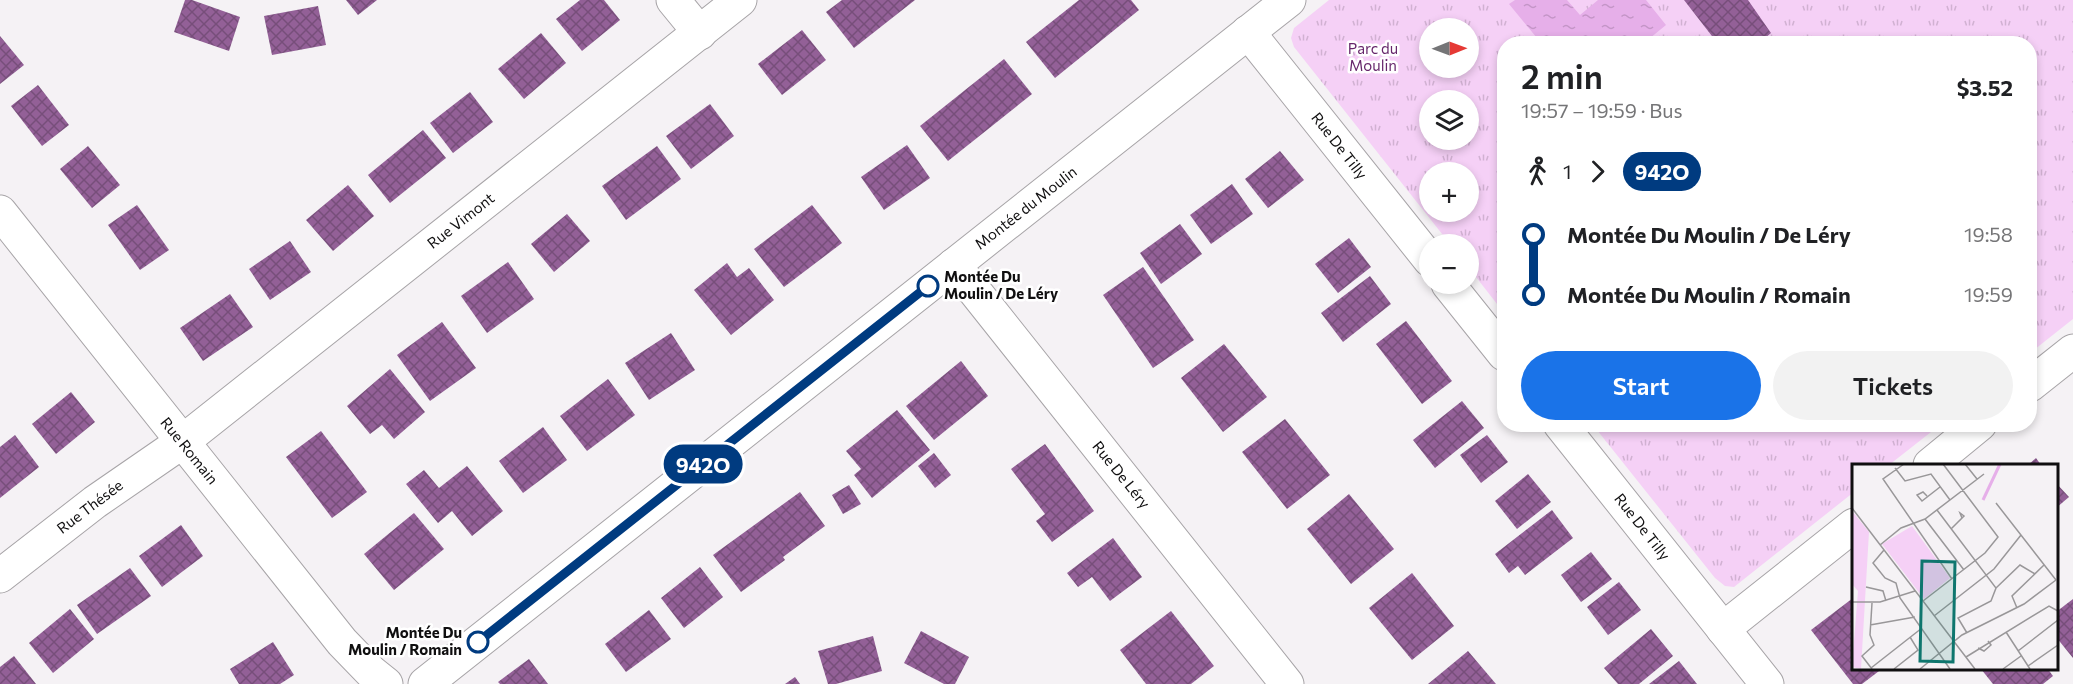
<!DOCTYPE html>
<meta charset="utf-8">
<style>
body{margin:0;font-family:Commissioner,sans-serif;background:#f2f2f2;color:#202124;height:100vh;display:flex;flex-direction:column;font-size:22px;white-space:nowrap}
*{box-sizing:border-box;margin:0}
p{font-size:20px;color:#757577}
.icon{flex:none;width:33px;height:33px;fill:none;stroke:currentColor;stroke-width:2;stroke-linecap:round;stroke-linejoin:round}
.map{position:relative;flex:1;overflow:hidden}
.details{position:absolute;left:1497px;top:36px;width:540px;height:396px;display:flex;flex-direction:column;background:#fff;border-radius:24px;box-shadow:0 3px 9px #0003}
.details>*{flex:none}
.badge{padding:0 12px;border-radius:20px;font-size:21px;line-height:39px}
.needle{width:39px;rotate:89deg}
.buttons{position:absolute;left:1419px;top:18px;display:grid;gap:12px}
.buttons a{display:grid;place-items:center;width:60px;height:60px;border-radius:50%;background:#fff;box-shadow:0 3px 9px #0003;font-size:30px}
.map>.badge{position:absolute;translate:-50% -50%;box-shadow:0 0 0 3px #fff}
.legs{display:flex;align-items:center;gap:9px;height:66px;padding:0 24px;font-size:20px}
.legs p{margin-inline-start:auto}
.summary{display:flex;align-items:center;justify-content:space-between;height:102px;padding:0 24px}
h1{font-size:33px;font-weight:600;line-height:45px}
.primary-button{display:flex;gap:12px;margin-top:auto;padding:12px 24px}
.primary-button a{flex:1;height:69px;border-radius:36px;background:#1a73e8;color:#fff;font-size:24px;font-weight:600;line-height:69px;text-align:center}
.primary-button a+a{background:#f2f2f2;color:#202124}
ul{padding:0 24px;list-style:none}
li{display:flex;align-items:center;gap:21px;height:60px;font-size:22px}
li i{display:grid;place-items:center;width:9px;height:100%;margin:0 8px;background:currentColor}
li i::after{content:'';width:15px;height:15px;margin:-8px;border:4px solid;border-radius:50%;background:#fff}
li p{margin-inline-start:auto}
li:first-child i{background:linear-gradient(#0000 50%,currentColor 0)}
li:last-child i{background:linear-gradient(currentColor 50%,#0000 0)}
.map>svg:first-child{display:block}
.park{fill:url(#park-tufts);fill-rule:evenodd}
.water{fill:url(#water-ripples)}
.building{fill:url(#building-cross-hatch)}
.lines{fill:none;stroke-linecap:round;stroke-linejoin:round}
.minor-casing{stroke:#a7a4a7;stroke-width:35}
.minor{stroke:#fff;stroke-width:33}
.line-1-casing{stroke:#fff;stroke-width:14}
.line-1{stroke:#003b80;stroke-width:9}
.stop-1-dot{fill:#fff;stroke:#003b80;stroke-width:3}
.labels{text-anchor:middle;stroke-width:5;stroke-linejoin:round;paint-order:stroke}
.park-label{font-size:15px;fill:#66266b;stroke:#fff}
.street-label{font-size:15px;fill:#100f10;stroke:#fff}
.stop-label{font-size:15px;font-weight:bold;fill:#100f10;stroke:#fff;text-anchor:start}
.inset-river{fill:none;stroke:#e6afe9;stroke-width:3}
.inset-road{fill:none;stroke:#999799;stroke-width:1.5}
.view{fill:#0f766e;fill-opacity:0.15;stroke:#0f766e;stroke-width:3}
.inset-edge{fill:none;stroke:#100f10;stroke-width:3}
</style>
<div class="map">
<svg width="2073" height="684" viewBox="0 0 2073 684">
<defs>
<pattern id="park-tufts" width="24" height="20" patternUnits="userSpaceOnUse" patternTransform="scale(1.5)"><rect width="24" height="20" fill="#f5d0f6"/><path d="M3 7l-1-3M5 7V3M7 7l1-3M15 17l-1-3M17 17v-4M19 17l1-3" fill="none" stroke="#d1b1d2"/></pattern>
<pattern id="water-ripples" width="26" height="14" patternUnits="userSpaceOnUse" patternTransform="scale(1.5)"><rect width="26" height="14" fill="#e6afe9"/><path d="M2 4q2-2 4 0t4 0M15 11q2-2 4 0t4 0" fill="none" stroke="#c495c7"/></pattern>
<pattern id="building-cross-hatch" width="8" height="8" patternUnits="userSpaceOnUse" patternTransform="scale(1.5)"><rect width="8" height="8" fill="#936097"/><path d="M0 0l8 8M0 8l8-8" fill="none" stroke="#774e7a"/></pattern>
</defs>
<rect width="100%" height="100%" fill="#f5f2f5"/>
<g class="park">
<path d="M1329,0H2073V319L2030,353V44H1504V313L1469,268L1468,244H1450L1294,47L1291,38L1294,28ZM1430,28H1468V68H1430ZM1430,100H1468V140H1430ZM1430,172H1468V212H1430Z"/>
<polygon points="1593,425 1940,425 1889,465 1854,465 1854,492 1734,587 1725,586 1715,578"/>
</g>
<polygon class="water" points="1515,0 1567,0 1580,15 1598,0 1646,0 1666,25 1644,43 1541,43 1509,4"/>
<g class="building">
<polygon points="185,0 192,0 240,17 229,51 174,32"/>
<polygon points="346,0 377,0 358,15"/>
<polygon points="580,0 604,0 620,20 582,51 556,19"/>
<polygon points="842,0 915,0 854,48 826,12"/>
<polygon points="1079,0 1131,0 1139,10 1055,78 1026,42"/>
<polygon points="1684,0 1748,0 1771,33 1758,44 1711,44 1715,40"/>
<polygon points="318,6 326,45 272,55 264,16"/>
<polygon points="802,30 826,60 782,95 758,64"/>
<polygon points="541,33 566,63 524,99 498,69"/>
<polygon points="0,36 24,65 0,84"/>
<polygon points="1004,59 1032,94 948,161 920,126"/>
<polygon points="38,85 69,125 42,146 11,106"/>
<polygon points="470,92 493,122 453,153 430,123"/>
<polygon points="710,104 734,136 691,169 666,136"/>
<polygon points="423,130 446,158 390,203 368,175"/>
<polygon points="907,145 930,178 884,210 861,177"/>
<polygon points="88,146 120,185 92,208 60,169"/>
<polygon points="657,146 681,179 626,220 602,186"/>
<polygon points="1280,151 1304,180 1268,208 1245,179"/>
<polygon points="1232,184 1253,214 1211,244 1190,215"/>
<polygon points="348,185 374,216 333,251 306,220"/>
<polygon points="137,205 169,250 140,270 108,225"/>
<polygon points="812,205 842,243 784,287 754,249"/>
<polygon points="567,214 590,241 554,272 531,244"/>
<polygon points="1180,224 1202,254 1161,284 1140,253"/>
<polygon points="1349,238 1371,267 1338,293 1315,264"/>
<polygon points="290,241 311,272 270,300 249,269"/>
<polygon points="508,262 534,299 487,333 461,296"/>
<polygon points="727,263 737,277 749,268 774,300 731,335 694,290"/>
<polygon points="1143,267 1194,340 1153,368 1103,295"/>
<polygon points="1370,276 1391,304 1343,342 1321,313"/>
<polygon points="230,294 253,327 203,361 180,328"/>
<polygon points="1406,321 1452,381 1422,404 1376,344"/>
<polygon points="442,322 476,368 430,401 397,355"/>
<polygon points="671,333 695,370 649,400 625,363"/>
<polygon points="1224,344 1267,397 1223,432 1181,378"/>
<polygon points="961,361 988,396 934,440 906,406"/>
<polygon points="390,369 425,412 394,439 382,425 370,434 347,406"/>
<polygon points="608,379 635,415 587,451 560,416"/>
<polygon points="71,392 95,422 56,454 32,424"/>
<polygon points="1462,401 1484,428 1435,468 1413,440"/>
<polygon points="897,410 930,450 872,498 854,475 861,469 846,451"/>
<polygon points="1285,419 1330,475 1287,509 1242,452"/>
<polygon points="543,427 567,460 523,493 499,461"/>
<polygon points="321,431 367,492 332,518 286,457"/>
<polygon points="15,435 39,467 0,498 0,447"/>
<polygon points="1487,435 1508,462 1481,483 1460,455"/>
<polygon points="1045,444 1094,511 1052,542 1036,521 1045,514 1011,469"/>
<polygon points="934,453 951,475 935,488 918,466"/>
<polygon points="2036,458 2041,465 2028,465"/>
<polygon points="467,466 503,511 472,536 452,511 438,523 406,484 424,470 439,488"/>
<polygon points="1528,474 1551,502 1517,529 1495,501"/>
<polygon points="2056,483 2069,497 2056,508"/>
<polygon points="849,485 861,504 843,514 832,495"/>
<polygon points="800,492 825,526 783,557 785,560 741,592 713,555"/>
<polygon points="1349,494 1394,549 1351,584 1307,529"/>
<polygon points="1552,510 1573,538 1525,575 1518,566 1509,573 1495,554"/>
<polygon points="414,513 444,549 394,590 364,554"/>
<polygon points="181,525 203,556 162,587 139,556"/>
<polygon points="1113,538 1142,577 1110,601 1092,577 1078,587 1067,573"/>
<polygon points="1591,552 1612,579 1581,602 1561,575"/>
<polygon points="700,567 723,597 684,628 661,598"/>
<polygon points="130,568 151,596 97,634 77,605"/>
<polygon points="1412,573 1454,626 1412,660 1369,608"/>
<polygon points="1619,582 1641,610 1608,635 1587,607"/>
<polygon points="1853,598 1854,668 1883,668 1862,684 1853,684 1811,630"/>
<polygon points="2073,599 2073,658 2056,637 2056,612"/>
<polygon points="70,609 94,639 53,673 29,643"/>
<polygon points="649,610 671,639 626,672 605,644"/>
<polygon points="1171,611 1214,666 1191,684 1146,684 1120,650"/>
<polygon points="1651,629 1673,656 1639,684 1618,684 1604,668"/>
<polygon points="921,631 969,657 955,684 944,684 904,663"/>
<polygon points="873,636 882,671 836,684 828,684 818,651"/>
<polygon points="273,642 294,675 280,684 239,684 230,669"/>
<polygon points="1468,651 1496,684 1428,684"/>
<polygon points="14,656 36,684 0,684 0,667"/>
<polygon points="529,659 548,684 500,684 498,682"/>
<polygon points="1679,661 1697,684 1649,684"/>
<polygon points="1983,668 2047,668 2053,676 2043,684 1993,684 1981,669"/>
<polygon points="795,677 800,684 785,684"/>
</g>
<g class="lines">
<defs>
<g id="minor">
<polyline points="673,0 700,33"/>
<polyline points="1248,32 1430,260"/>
<polyline points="0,212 342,642 371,672 386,684"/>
<polyline points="954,265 1287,684"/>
<polyline points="1448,284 1504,354"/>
<polyline points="2030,385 2073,351"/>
<polyline points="1560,424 1767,684"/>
<polyline points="1930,465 1980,424"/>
<polyline points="0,576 95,502 182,442 740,0"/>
<polyline points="1723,629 1854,525"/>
<polyline points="425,684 1289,0"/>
</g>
</defs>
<use href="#minor" class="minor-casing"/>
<use href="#minor" class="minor"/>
</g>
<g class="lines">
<defs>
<polyline id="line-1" points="478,642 928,286"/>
</defs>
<use href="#line-1" class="line-1-casing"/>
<use href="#line-1" class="line-1"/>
</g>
<g class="stop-1-dot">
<circle cx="928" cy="286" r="10"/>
<circle cx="478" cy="642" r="10"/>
</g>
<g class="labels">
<g class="park-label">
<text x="1373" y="54">Parc du<tspan x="1373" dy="17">Moulin</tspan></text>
</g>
<g class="street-label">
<text transform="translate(1339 146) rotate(52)" y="5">Rue De Tilly</text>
<text transform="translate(1026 208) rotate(-38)" y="5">Montée du Moulin</text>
<text transform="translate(461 221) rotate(-38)" y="5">Rue Vimont</text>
<text transform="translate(189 451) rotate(51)" y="5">Rue Romain</text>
<text transform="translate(1121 475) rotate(51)" y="5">Rue De Léry</text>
<text transform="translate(90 507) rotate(-37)" y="5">Rue Thésée</text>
<text transform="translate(1642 527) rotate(52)" y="5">Rue De Tilly</text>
</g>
<g class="stop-label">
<text x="944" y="282">Montée Du<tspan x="944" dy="17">Moulin / De Léry</tspan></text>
<text x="462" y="638" text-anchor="end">Montée Du<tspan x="462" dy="17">Moulin / Romain</tspan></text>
</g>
</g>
<g transform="translate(1852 464)">
<rect width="206" height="206" fill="#f5f2f5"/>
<path d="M0,47L17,68L9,205L0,203L6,127L0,120Z" fill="#f5d0f6"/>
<path d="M60,62L98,114L72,135L30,80Z" fill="#f5d0f6"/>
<path class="inset-river" d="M131,36L148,0"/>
<path class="inset-road" d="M52,0L31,15L100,115M113,0L125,15M43,4L53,17L79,10L98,36M75,32L71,28L65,31L70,37L88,23M144,39L204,116M0,44L123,205M85,46L144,124L139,137L106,154L115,169M73,55L112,106M99,65L110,54L108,49L112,52L110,54M28,81L49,64L73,55L132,10M32,86L21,99L33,114L44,119L48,134L98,205M14,123L31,127L34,137M144,124L168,101L183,110M71,137L133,89L146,73L91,0M0,138H28L63,127M20,139L18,171L22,181L10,192L20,205M165,144L160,132L192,101M82,152L142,105L169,71M18,161L63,153M154,168L178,205M126,184L132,187L139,181L136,177M166,187L206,156M114,193L197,142L206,147M176,202L206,181M19,204L70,164M42,205L66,186L58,173M68,205L110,171L172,140L204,116M151,205L169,192"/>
<path class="view" d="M70,97L103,98L101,198L68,197Z"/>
<rect width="206" height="206" class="inset-edge"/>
</g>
</svg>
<div class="buttons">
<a><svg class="needle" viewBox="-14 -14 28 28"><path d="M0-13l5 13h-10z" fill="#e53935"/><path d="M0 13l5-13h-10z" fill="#757577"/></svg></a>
<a><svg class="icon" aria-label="layers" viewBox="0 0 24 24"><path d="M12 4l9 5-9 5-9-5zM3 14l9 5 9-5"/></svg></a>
<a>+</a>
<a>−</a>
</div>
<b class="badge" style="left:703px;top:464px;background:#003b80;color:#fff">942O</b>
<section class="details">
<div class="summary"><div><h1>2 min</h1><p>19:57 – 19:59 · Bus</p></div><b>$3.52</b></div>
<div class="legs"><svg class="icon" aria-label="walk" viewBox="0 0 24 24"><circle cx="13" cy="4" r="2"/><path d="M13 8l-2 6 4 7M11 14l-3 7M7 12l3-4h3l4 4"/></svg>1<svg class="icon" aria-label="forward" viewBox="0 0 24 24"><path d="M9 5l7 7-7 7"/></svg><b class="badge" style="background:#003b80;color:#fff">942O</b></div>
<ul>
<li><i style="color:#003b80"></i><b>Montée Du Moulin / De Léry</b><p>19:58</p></li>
<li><i style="color:#003b80"></i><b>Montée Du Moulin / Romain</b><p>19:59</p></li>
</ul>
<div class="primary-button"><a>Start</a><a>Tickets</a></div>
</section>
</div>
